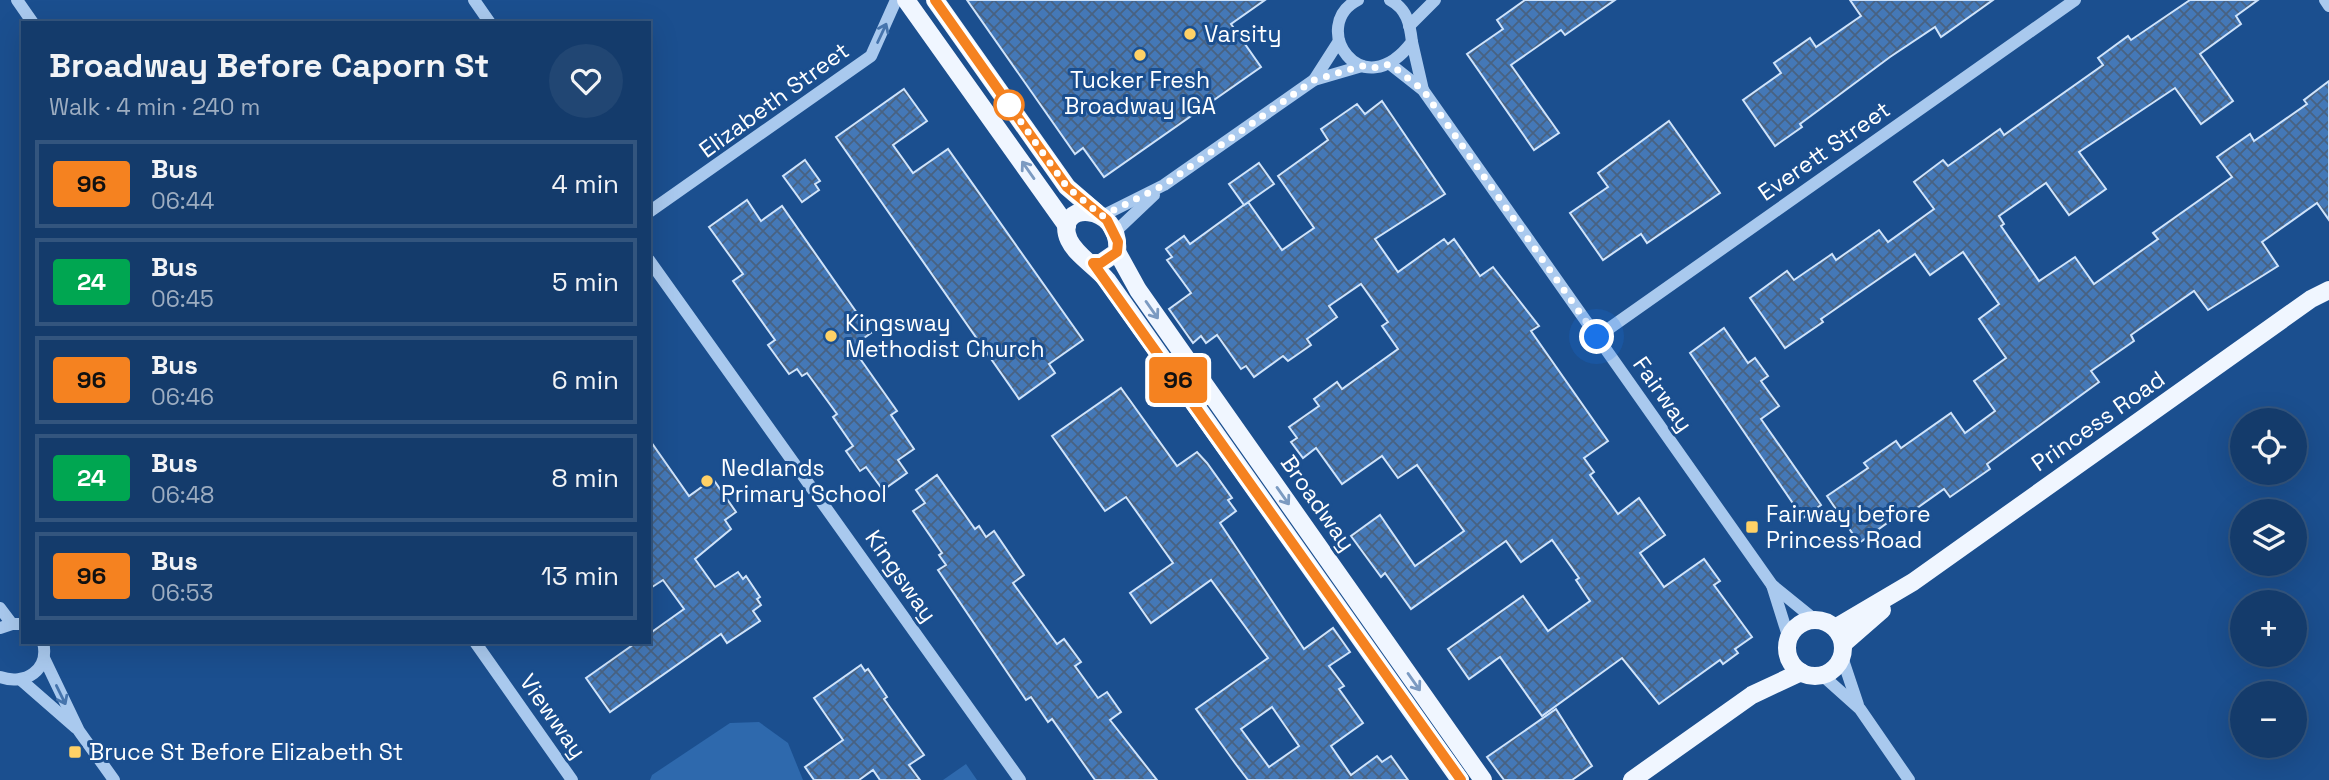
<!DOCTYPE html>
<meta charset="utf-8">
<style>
body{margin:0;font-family:"Space Grotesk",sans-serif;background:#214673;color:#f1f3f6;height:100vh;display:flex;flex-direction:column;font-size:26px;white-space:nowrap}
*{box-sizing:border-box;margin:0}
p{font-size:23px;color:#9dadc1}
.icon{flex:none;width:38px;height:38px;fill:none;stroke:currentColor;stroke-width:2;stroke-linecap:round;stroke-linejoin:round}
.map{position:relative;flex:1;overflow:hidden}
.details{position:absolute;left:21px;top:21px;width:630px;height:623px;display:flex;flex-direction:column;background:#143b6b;border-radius:0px;box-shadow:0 7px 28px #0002,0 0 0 2px #33557e}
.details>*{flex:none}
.badge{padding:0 14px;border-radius:5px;font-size:24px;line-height:46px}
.fabs{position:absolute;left:2230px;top:408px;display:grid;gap:14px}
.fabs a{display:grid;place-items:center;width:77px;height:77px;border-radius:50%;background:#143b6b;box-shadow:0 7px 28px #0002,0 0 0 2px #33557e;font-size:35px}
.you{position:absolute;width:35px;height:35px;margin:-18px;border:5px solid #fff;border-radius:50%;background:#1a73e8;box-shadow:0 0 0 10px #1a73e833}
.map>.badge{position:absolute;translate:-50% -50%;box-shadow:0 0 0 4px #fff}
.round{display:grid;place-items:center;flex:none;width:74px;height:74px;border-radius:37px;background:#214673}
.headline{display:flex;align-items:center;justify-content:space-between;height:119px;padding:0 28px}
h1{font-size:33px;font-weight:600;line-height:52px}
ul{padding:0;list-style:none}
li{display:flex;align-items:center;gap:21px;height:88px;margin:0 14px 10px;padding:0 14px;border:4px solid #33557e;border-radius:0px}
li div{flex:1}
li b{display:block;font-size:26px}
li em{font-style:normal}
li .badge{min-width:77px;font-weight:700;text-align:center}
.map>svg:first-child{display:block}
.garden{fill:#2e69ad}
.building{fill:url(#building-cross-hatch);stroke:#cfe3fa;stroke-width:2;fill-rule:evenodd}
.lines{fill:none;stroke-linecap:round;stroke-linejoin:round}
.minor{stroke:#a9c9ee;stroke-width:12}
.major{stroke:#f0f6ff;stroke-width:18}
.oneway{stroke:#4674ac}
.oneway2{stroke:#7b9ac1}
.line-casing{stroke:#fff;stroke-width:16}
.line{stroke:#f58220;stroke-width:10}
.walk{stroke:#fff;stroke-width:7;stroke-dasharray:0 12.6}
.poi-dot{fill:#ffd166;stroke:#1b4f8f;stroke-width:2.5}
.stop-dot{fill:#fff;stroke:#f58220;stroke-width:3.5}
.labels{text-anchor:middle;stroke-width:6;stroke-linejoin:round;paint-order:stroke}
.poi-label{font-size:23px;fill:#fff;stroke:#1b4f8f;text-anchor:start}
.street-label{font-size:23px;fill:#fff;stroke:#1b4f8f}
</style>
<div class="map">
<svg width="2329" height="780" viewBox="0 0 2329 780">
<defs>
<pattern id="building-cross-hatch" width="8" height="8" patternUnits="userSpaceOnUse" patternTransform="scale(1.75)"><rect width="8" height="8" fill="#4478b7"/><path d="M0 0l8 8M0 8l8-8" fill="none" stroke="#486282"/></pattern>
</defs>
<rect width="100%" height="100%" fill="#1b4f8f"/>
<g class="garden">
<polygon points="759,722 788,743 803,780 650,780 652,775 730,723"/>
<polygon points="966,764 977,780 943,780"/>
</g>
<g class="building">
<polygon points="967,0 1265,0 1231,24 1261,67 1104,177 1083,148 1075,154"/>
<polygon points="1525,0 1615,0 1565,35 1561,30 1511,65 1559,133 1534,150 1467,54 1503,29 1497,20"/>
<polygon points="1850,0 1993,0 1941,37 1935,27 1890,57 1800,124 1802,127 1775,146 1743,100 1781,73 1774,63 1810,38 1816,47 1861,16"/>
<polygon points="2190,0 2258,0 2236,16 2241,24 2200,54 2233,101 2201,124 2175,88 2079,152 2106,189 2069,215 2046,183 1999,216 2004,224 2001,226 2039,281 2075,257 2094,284 2158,239 2153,233 2232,177 2217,157 2250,134 2254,141 2307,104 2304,100 2329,81 2329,220 2317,203 2262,242 2278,266 2208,310 2194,291 2131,335 2134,341 2091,371 2099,382 1987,464 1990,469 1950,497 1944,489 1903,518 1900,514 1859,543 1827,496 1868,468 1864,463 1896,441 1901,448 1951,413 1965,433 1995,411 1974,381 2006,358 1979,319 1999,304 1963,252 1930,275 1915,254 1821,319 1823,322 1785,348 1750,298 1787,271 1794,280 1832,254 1836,260 1879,230 1888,242 1934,209 1914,182 1943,160 1948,166 2000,129 2004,135 2103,65 2098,58 2128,36 2131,40"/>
<polygon points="904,89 927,121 893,145 913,173 948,149 1083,340 1049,364 1055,373 1019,399 836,137"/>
<polygon points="1382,101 1445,194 1375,239 1398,272 1444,239 1448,244 1454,239 1480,276 1493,267 1539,326 1531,331 1608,441 1584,458 1594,472 1590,475 1618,514 1639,498 1665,535 1640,553 1664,587 1704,559 1720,581 1714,585 1752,637 1735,649 1738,653 1723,664 1720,660 1659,704 1622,658 1542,716 1500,657 1469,679 1448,649 1523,596 1548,631 1590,601 1576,580 1579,578 1552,540 1521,562 1506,541 1411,609 1385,573 1381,577 1351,536 1380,515 1415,566 1464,531 1417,465 1398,478 1382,456 1342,484 1316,448 1303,458 1291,442 1297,438 1289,427 1319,406 1314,399 1337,382 1342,389 1398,349 1382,326 1388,322 1361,284 1329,306 1337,317 1307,339 1311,345 1288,361 1283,356 1254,377 1246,366 1241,369 1217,335 1206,343 1201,336 1193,343 1169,309 1191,293 1167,260 1172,257 1166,249 1184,236 1190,244 1248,202 1282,250 1314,228 1278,176 1328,140 1321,129 1357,104 1365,114"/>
<polygon points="1669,121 1720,193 1647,243 1641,234 1603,260 1570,213 1608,187 1598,173"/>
<polygon points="805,160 820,181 815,184 819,190 802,202 783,176"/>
<polygon points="1259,163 1274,184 1244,205 1229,184"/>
<polygon points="747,200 761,221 782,206 871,333 857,343 859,346 854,350 897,411 891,415 914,449 898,460 907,473 883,490 866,467 860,471 846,451 853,446 833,417 837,414 807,373 802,376 797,369 789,374 768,345 775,340 733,281 743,274 709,227"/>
<polygon points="1724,328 1748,363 1755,358 1768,376 1761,381 1779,406 1761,419 1821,505 1803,518 1690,353"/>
<path d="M1121,388L1177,466L1197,452L1207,463L1232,498L1228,500L1236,511L1220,523L1304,649L1333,628L1350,652L1329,666L1344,686L1339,689L1363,723L1331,746L1351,775L1377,756L1382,762L1391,756L1408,780H1248L1235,763L1196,709L1268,658L1211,580L1151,623L1130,593L1173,563L1126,497L1105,511L1052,436ZM1272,707L1299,746L1269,767L1241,729Z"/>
<polygon points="649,439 689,496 713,479 736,512 725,520 731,529 695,559 715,587 738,572 743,579 746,576 760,597 757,599 761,605 753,611 760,621 727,643 721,634 610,712 586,678 637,642 649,642 649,634 684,609 663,580 649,589"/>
<polygon points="937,475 975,529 979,526 986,537 994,531 1024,575 1013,583 1057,644 1064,639 1081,662 1075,666 1098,698 1107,692 1121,712 1110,720 1157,780 1095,780 1052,719 1048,722 1031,697 1026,700 938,570 946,565 939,555 942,553 913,511 925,503 916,490"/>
<polygon points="861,665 865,671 868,669 887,697 884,699 924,755 909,765 920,780 880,780 873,770 859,780 814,780 805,767 843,740 814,698"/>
<polygon points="1556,709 1592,766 1572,780 1504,780 1487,757"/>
</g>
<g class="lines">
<g class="minor">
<polyline points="17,0 33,23"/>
<polyline points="474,0 490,23"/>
<path d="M1358,0C1308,25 1361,109 1412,42C1410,24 1407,9 1390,0"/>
<polyline points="2325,0 2329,6"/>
<polyline points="1409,26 1435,0"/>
<polyline points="1412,42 1423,90"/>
<polyline points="1390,64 1423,90 1772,585 1815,620"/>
<polyline points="1314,80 1339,41"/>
<polyline points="649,212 871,56 896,0"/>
<polyline points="1102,216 1164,185 1314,80 1362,66"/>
<polyline points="1115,232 1154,195"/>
<polyline points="649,260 1020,780"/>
<polyline points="1597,337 2075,0"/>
<polyline points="1772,585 1789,639"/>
<polyline points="0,608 12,624"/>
<polyline points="0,628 12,624 23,624"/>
<polyline points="475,642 572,780"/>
<polyline points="1842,657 1858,705"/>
<polyline points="44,658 79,731 114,780"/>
<polyline points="1822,675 1860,709 1909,780"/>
<path d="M0,677C25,686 50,670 43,642"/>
<polyline points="21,680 76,728"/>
</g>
<g class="major">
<polyline points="906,0 1067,226"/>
<polyline points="935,0 1067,187 1096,212"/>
<polyline points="1117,252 1138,290 1483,780"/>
<path d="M1093,263H1101L1117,252C1122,201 1052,201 1069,240C1076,255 1095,266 1107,280L1460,780"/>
<circle cx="1815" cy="648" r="28"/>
<polyline points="1835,628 1913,582 2311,299 2329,290"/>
<polyline points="1843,644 1882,610"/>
<polyline points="1632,780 1752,695 1801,672"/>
</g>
</g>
<defs><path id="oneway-shaft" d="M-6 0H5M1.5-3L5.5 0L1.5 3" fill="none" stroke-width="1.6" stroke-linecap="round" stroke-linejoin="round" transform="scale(1.75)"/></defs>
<g class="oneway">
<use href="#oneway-shaft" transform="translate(882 33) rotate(-65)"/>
<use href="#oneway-shaft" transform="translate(61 695) rotate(64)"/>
</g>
<g class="oneway2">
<use href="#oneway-shaft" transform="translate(1028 170) rotate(-125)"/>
<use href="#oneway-shaft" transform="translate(1152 310) rotate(55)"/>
<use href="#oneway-shaft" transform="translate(1283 496) rotate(55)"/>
<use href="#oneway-shaft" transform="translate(1414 682) rotate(55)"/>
</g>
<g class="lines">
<defs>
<polyline id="line" points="935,0 1067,187 1107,220 1118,242 1117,252 1101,263 1093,263 1461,780"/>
</defs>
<use href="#line" class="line-casing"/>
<use href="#line" class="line"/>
<polyline class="walk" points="1009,105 1004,98 1067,187 1102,216 1164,185 1314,80 1362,66 1373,68 1390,64 1423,90 1597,337"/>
</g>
<g class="poi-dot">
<circle cx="1190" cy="34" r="7"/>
<circle cx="1140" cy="55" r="7"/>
<circle cx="831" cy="336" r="7"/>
<circle cx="707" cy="481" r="7"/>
<rect x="1745" y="520" width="14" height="14" rx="3.5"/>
<rect x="68" y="745" width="14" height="14" rx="3.5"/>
</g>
<circle class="stop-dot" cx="1009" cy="105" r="14"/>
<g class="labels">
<g class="poi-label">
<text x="1204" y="42">Varsity</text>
<text x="1140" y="88" text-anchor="middle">Tucker Fresh<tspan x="1140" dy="26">Broadway IGA</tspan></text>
<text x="845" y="331">Kingsway<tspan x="845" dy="26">Methodist Church</tspan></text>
<text x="721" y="476">Nedlands<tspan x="721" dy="26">Primary School</tspan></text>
<text x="1766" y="522">Fairway before<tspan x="1766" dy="26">Princess Road</tspan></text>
<text x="89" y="760">Bruce St Before Elizabeth St</text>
</g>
<g class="street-label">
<text transform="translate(774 100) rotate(-36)" y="8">Elizabeth Street</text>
<text transform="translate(1824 151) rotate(-35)" y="8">Everett Street</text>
<text transform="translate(1663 394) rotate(55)" y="8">Fairway</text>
<text transform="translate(2098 421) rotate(-35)" y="8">Princess Road</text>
<text transform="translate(1318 503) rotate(55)" y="8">Broadway</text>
<text transform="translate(901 576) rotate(55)" y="8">Kingsway</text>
<text transform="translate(553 716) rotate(55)" y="8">Viewway</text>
</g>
</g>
</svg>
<div class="fabs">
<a><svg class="icon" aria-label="locate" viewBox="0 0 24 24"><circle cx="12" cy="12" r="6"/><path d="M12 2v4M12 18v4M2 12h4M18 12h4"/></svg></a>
<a><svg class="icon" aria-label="layers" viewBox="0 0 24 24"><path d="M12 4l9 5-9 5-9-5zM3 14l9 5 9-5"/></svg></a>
<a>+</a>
<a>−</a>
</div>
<div class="you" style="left:1597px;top:337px"></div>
<b class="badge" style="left:1178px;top:380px;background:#f58220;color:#111">96</b>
<section class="details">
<div class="headline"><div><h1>Broadway Before Caporn St</h1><p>Walk · 4 min · 240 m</p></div><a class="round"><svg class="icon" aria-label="heart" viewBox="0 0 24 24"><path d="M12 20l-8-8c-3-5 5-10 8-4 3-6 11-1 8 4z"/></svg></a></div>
<ul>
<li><span class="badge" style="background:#f58220;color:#111">96</span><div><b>Bus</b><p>06:44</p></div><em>4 min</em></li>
<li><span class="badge" style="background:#00a651;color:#fff">24</span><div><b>Bus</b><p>06:45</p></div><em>5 min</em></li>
<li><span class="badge" style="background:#f58220;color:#111">96</span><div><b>Bus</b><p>06:46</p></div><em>6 min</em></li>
<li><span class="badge" style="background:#00a651;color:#fff">24</span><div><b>Bus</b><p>06:48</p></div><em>8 min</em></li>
<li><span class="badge" style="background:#f58220;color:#111">96</span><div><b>Bus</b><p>06:53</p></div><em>13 min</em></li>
</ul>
</section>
</div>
